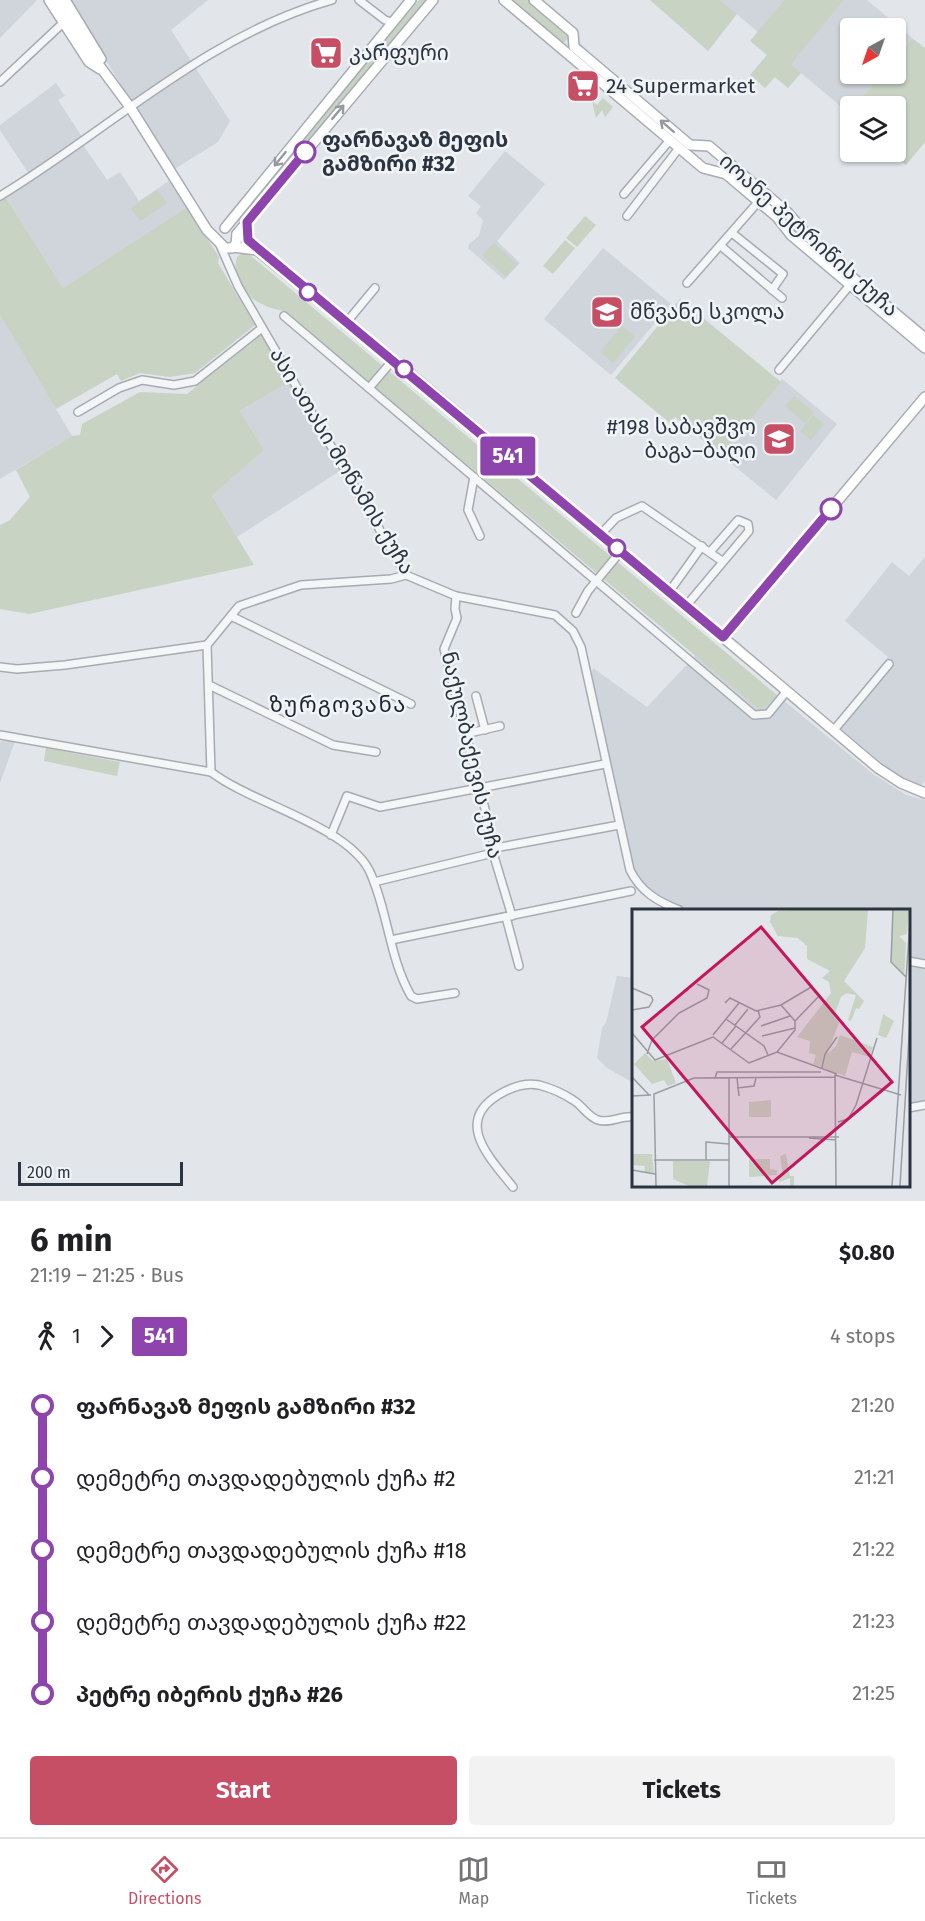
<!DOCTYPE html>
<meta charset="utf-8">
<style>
body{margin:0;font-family:"Fira Sans","Noto Sans Georgian",sans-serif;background:#f2f2f2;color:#202124;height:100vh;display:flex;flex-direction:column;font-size:22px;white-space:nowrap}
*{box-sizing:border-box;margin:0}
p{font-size:20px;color:#757577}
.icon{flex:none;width:33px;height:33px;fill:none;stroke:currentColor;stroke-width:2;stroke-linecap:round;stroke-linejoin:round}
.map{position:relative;height:1201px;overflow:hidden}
.side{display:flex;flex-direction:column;background:#fff;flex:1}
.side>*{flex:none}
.badge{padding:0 12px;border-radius:4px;font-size:21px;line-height:39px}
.needle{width:39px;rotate:220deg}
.fabs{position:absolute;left:840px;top:18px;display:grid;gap:12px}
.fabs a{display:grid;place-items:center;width:66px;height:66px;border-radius:6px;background:#fff;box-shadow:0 2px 4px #0004;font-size:30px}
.scale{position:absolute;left:18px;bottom:15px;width:165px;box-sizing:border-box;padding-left:6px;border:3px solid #2b3440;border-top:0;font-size:16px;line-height:21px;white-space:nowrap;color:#2b3440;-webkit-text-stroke:4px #f1f4f7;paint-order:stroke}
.map>.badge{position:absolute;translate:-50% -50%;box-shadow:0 0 0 3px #fff}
.legs{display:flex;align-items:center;gap:9px;height:66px;padding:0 30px;font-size:20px}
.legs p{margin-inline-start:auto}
.summary{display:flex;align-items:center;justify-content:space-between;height:102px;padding:0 30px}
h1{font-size:33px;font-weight:700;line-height:45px}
.button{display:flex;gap:12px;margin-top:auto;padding:12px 30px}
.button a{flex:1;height:69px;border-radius:6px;background:#c64f66;color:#fff;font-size:24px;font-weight:700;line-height:69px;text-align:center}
.button a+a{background:#f2f2f2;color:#202124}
ul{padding:0 30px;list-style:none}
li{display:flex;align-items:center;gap:21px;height:72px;font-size:22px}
li i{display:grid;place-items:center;width:9px;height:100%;margin:0 8px;background:currentColor}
li i::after{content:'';width:15px;height:15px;margin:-8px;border:4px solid;border-radius:50%;background:#fff}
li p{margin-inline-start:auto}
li:first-child i{background:linear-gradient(#0000 50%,currentColor 0)}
li:last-child i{background:linear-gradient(currentColor 50%,#0000 0)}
.dock{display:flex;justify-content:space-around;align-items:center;height:84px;border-top:2px solid #e0e0e0;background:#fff;font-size:16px;color:#757577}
.dock a{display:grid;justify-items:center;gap:3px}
.dock .selected{color:#c64f66}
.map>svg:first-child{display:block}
.built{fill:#d0d4db}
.green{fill:#c8d3c4}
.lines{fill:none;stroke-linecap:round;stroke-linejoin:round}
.street-casing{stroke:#a7acb3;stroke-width:10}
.secondary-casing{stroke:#a7acb3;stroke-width:12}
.street{stroke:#f4f6f8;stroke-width:7}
.secondary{stroke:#fff;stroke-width:9}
.oneway{stroke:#959aa0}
.line-1-casing{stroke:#fff;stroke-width:14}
.line-1{stroke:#8e44ad;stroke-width:9}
.stop-1-dot{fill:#fff;stroke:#8e44ad;stroke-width:3}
.labels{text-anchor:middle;stroke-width:5;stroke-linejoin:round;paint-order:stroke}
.poi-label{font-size:21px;fill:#2b3440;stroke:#f1f4f7;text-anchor:start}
.stop-label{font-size:21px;font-weight:bold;fill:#2b3440;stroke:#f1f4f7;text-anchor:start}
.street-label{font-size:21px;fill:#2b3440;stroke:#f1f4f7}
.neighbourhood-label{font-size:22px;letter-spacing:1.5px;fill:#1d2531;stroke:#f1f4f7}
.inset-road{fill:none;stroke:#999ea5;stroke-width:1.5}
.view{fill:#c2185b;fill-opacity:0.15;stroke:#c2185b;stroke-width:3}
.inset-edge{fill:none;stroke:#2b3440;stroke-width:3}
</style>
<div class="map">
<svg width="925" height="1201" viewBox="0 0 925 1201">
<rect width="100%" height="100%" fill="#e2e5e9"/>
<g class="built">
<polygon points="0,0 37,0 0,38"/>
<polygon points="69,0 208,0 171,30 230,121 218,142 173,170"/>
<polygon points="720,0 784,0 758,32"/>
<polygon points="844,0 867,0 912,38 896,58 896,28 850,28 850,74 882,74 855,106 850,106 849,113 790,64"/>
<polygon points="56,83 65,96 58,100 82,137 79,139 107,180 120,172 139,201 169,181 187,207 63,288 2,191 29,174 0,130 0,125"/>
<polygon points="505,151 545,184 497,241 520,263 504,280 468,248 469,244 479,236 483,220 476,213 481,206 468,196"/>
<polygon points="603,248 671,304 611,375 544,319"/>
<polygon points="0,315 72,436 0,479"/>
<polygon points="782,379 837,424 776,500 721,455"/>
<polygon points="289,382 343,469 237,537 212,496 264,450 240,411"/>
<polygon points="925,557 925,781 920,787 901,779 834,723 888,657 845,621 892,562 909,576"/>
<polygon points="710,640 873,774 906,795 925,800 925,961 909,958 908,910 687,910 671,904 648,889 633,871 591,678 593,668 647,707"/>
<polygon points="9,739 15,741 0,783 0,742"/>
<polygon points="908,965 925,969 925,1102 909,1104"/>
<polygon points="617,976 634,978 634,1083 607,1068 597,1058 602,1028 606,1023"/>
</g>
<g class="green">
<polygon points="419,0 426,0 241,221 238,221 237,218"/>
<polygon points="508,0 531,0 569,32 570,37 562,44"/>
<polygon points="650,0 720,0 737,14 708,51"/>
<polygon points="784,0 844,0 791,64 801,73 788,88 775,77 765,88 750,75 767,55 750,41"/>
<polygon points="912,38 925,48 925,142 906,165 890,152 896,152 896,106 855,106 882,74 896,74 896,58"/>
<polygon points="592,90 596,93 593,102 597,105 603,98 613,107 605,117 602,110 596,118 590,93"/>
<polygon points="157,190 167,203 140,221 131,208"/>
<polygon points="5,196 63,288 187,207 219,257 218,263 255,325 195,373 170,377 140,373 121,381 117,374 56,409 0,315 0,199"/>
<polygon points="585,216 596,225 577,247 566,238"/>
<polygon points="565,240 575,248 553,274 543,266"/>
<polygon points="494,243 517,264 506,277 482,255"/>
<path d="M245,251L778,696L760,710L284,311C257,307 229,288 237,257Z"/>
<polygon points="680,299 781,382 721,455 675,417 670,423 615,378"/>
<polygon points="622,326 635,337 613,363 600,352"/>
<polygon points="261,334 289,382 240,411 264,450 212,496 254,565 29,614 0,609 0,525 10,520 30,497 16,470 72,436 80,435 82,424 140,392 187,394"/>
<polygon points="794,396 814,412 805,423 785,406"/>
<polygon points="813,415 824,424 811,440 800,431"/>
<polygon points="46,748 120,762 117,776 44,761"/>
</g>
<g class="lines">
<defs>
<g id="street">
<polyline points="359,0 385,20 392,22"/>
<polyline points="0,82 63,23"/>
<polyline points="624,194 670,140"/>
<path d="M0,196C109,130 207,35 332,0"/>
<polyline points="627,216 679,148"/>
<polyline points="732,233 783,274 772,290"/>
<path d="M220,245L238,286L406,575L456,596L555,615L573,631L581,647L630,870C641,892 657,901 679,910"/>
<polyline points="721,246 782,298"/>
<polyline points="687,283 759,201"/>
<polyline points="284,316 754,715 768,714 787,691"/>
<polyline points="346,323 375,288"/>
<polyline points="779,370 850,285"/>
<polyline points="369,388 393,360"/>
<polyline points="78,412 119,388 142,380 174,385 195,381 262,328"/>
<polyline points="474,477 468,510 480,536"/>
<polyline points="601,534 616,518 642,506 722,561"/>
<polyline points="669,592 702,546"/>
<polyline points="456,596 455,609 457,618 444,649 495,848 493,853 512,916"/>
<polyline points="686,606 749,531 748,524 738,520 710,552"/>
<polyline points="576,613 588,591 621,551"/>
<polyline points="231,616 411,704"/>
<polyline points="0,667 17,669 65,665 207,645"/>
<polyline points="209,685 333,745 376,752"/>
<polyline points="476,696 485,730"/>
<polyline points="834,730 889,664"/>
<polyline points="465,734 500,726"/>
<path d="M0,735L211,772C253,804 345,825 369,870C388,910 389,958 411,996L417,999L455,993"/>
<polyline points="211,772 207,645 239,606 301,585 391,579 406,575"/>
<polyline points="331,835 347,796 380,807 605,764"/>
<polyline points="495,848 619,825"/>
<polyline points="374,882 493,853"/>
<polyline points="506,917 519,966"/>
<polyline points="391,940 631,891"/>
<polyline points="908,961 925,964"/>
<polyline points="908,1108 925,1105"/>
<path d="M513,1187C489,1157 453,1121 500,1094C512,1087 525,1082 539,1085C550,1088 564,1094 573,1100C582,1105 588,1117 598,1120C610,1124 622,1115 634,1117"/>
</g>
<g id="secondary">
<polyline points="49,0 89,62 100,69"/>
<polyline points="57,0 90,53 130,107 207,230 225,248 232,248 236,244 237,234"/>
<polyline points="65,0 101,59"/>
<polyline points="504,0 703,168 726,174 777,217 791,235 925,348"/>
<polyline points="534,0 573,33 574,47 579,51 690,145 709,146 787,212 822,252 925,338"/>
<polyline points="247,222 248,240"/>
<polyline points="225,228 411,0"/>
<polyline points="237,234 433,0"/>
<polyline points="233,247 257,250 420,382 878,768 901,783 925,793"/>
<polyline points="723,637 925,397"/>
</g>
</defs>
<use href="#street" class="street-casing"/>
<use href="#secondary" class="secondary-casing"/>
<use href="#street" class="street"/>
<use href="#secondary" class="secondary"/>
</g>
<defs><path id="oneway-shaft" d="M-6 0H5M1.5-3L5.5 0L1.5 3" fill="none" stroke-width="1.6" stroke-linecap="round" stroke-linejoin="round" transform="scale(1.5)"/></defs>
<g class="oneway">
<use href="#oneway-shaft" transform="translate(338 112) rotate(-50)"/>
<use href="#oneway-shaft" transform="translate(667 126) rotate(-139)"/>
<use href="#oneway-shaft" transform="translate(280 159) rotate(129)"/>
</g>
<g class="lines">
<defs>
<polyline id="line-1" points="305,152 247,222 248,240 723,637 831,509"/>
</defs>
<use href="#line-1" class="line-1-casing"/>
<use href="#line-1" class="line-1"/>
</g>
<defs>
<symbol id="supermarket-square" viewBox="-11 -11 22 22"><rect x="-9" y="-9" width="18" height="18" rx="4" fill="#c64f66" stroke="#f1f4f7"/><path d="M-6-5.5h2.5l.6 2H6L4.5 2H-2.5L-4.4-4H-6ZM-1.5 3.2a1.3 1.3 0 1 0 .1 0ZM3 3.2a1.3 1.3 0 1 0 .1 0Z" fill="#fff"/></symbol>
<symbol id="school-square" viewBox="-11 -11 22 22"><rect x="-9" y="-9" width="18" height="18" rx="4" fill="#c64f66" stroke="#f1f4f7"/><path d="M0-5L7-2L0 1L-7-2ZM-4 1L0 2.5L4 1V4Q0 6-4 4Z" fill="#fff"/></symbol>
</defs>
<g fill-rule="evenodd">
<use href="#supermarket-square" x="307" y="34" width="38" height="38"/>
<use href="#supermarket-square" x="564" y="67" width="38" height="38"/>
<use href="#school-square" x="588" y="293" width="38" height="38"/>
<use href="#school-square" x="760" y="420" width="38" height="38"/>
</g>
<g class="stop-1-dot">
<circle cx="305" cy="152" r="10"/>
<circle cx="308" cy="292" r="8"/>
<circle cx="404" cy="369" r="8"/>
<circle cx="831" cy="509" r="10"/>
<circle cx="617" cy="548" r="8"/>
</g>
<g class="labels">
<g class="poi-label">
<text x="349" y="60">კარფური</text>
<text x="606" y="93">24 Supermarket</text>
<text x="630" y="319">მწვანე სკოლა</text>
<text x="756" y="434" text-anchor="end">#198 საბავშვო<tspan x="756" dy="24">ბაგა–ბაღი</tspan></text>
</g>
<g class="stop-label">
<text x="322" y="147">ფარნავაზ მეფის<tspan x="322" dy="24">გამზირი #32</tspan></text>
</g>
<g class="street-label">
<text transform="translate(809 235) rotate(42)" y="7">იოანე პეტრიწის ქუჩა</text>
<text transform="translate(342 461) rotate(59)" y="7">ასი ათასი მოწამის ქუჩა</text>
<text transform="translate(472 755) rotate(77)" y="7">ნაქულბაქევის ქუჩა</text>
</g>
<g class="neighbourhood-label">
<text x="338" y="712">ზურგოვანა</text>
</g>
</g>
<g transform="translate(632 909)">
<rect width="278" height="278" fill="#e2e5e9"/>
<path d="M168,0H236L233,39L212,72L232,92L227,100L224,99L219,112L216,111L224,86L215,84L209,88L202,107L207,114L190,158L181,155L184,146L177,144L178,132L165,128L199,84L197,73L190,69L198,62L175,50V37L166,29L146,27L138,13L139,6L146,2ZM261,0H277L275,25L267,27L274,34L272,67L259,51ZM251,105L262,112L254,129L246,126ZM208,126L241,138L238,148L220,143L213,167L191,159L194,146L204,137ZM13,144L21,152L35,150L44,174L36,177L32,171L20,175L2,155ZM139,191V208H117V193ZM0,245H20L22,264L12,263L13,257L1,256ZM154,245L158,267H162V277H158V269L147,273V268L151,267L148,247ZM117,250L122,255V250H138V260L145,261V266L117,268ZM41,252H78L75,277H57L41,270Z" fill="#c8d3c4"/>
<path class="inset-road" d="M261,0L259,53L274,68M0,79L19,87L21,91L17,98L0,101M93,94L98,89L124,102L149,96L181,77M94,110L132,137L136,146M163,112L188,86M103,116L116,100M129,117L158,107M0,124L23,151L81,128L117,154L145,143L205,165M81,126L107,94M130,127L163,119M90,134L104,117M99,140L128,108L126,101M145,143L163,121V112L149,96M15,145L20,131L47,104L75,89L77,81L65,75M190,159L193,145L205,128M0,168L17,186M83,169L85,163H189M105,169L107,187M105,179L122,177L124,169M0,187L19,186M206,213L216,210L224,196L245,129M97,228H207M177,229L204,231M22,251H97M74,251V233L97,235M0,261L23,265M24,277L22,185L62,169L203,168M97,277V169M204,277L203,166L269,186M260,277L278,12M268,277L278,111"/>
<path class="view" d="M129,18L260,173L140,274L10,118Z"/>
<rect width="278" height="278" class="inset-edge"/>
</g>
</svg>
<div class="fabs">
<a><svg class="needle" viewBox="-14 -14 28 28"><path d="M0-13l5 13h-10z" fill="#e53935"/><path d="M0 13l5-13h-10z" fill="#757577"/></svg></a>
<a><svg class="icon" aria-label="layers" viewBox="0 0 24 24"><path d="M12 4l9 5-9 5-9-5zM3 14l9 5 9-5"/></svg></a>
</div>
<div class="scale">200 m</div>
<b class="badge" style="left:508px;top:456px;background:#8e44ad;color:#fff">541</b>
</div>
<section class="side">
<div class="summary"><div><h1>6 min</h1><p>21:19 – 21:25 · Bus</p></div><b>$0.80</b></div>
<div class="legs"><svg class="icon" aria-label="walk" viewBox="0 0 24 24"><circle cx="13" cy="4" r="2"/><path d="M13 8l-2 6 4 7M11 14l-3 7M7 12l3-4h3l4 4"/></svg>1<svg class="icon" aria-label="forward" viewBox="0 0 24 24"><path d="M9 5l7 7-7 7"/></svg><b class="badge" style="background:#8e44ad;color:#fff">541</b><p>4 stops</p></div>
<ul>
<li><i style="color:#8e44ad"></i><b>ფარნავაზ მეფის გამზირი #32</b><p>21:20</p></li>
<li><i style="color:#8e44ad"></i><span>დემეტრე თავდადებულის ქუჩა #2</span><p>21:21</p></li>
<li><i style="color:#8e44ad"></i><span>დემეტრე თავდადებულის ქუჩა #18</span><p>21:22</p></li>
<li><i style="color:#8e44ad"></i><span>დემეტრე თავდადებულის ქუჩა #22</span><p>21:23</p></li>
<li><i style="color:#8e44ad"></i><b>პეტრე იბერის ქუჩა #26</b><p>21:25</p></li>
</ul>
<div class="button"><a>Start</a><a>Tickets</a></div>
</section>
<nav class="dock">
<a class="selected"><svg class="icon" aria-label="directions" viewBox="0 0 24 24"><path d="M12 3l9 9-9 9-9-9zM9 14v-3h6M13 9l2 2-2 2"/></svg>Directions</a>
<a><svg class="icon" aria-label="map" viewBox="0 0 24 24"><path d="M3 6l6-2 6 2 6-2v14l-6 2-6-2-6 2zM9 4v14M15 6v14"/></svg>Map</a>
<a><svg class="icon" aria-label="tickets" viewBox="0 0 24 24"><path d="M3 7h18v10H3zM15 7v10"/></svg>Tickets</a>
</nav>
